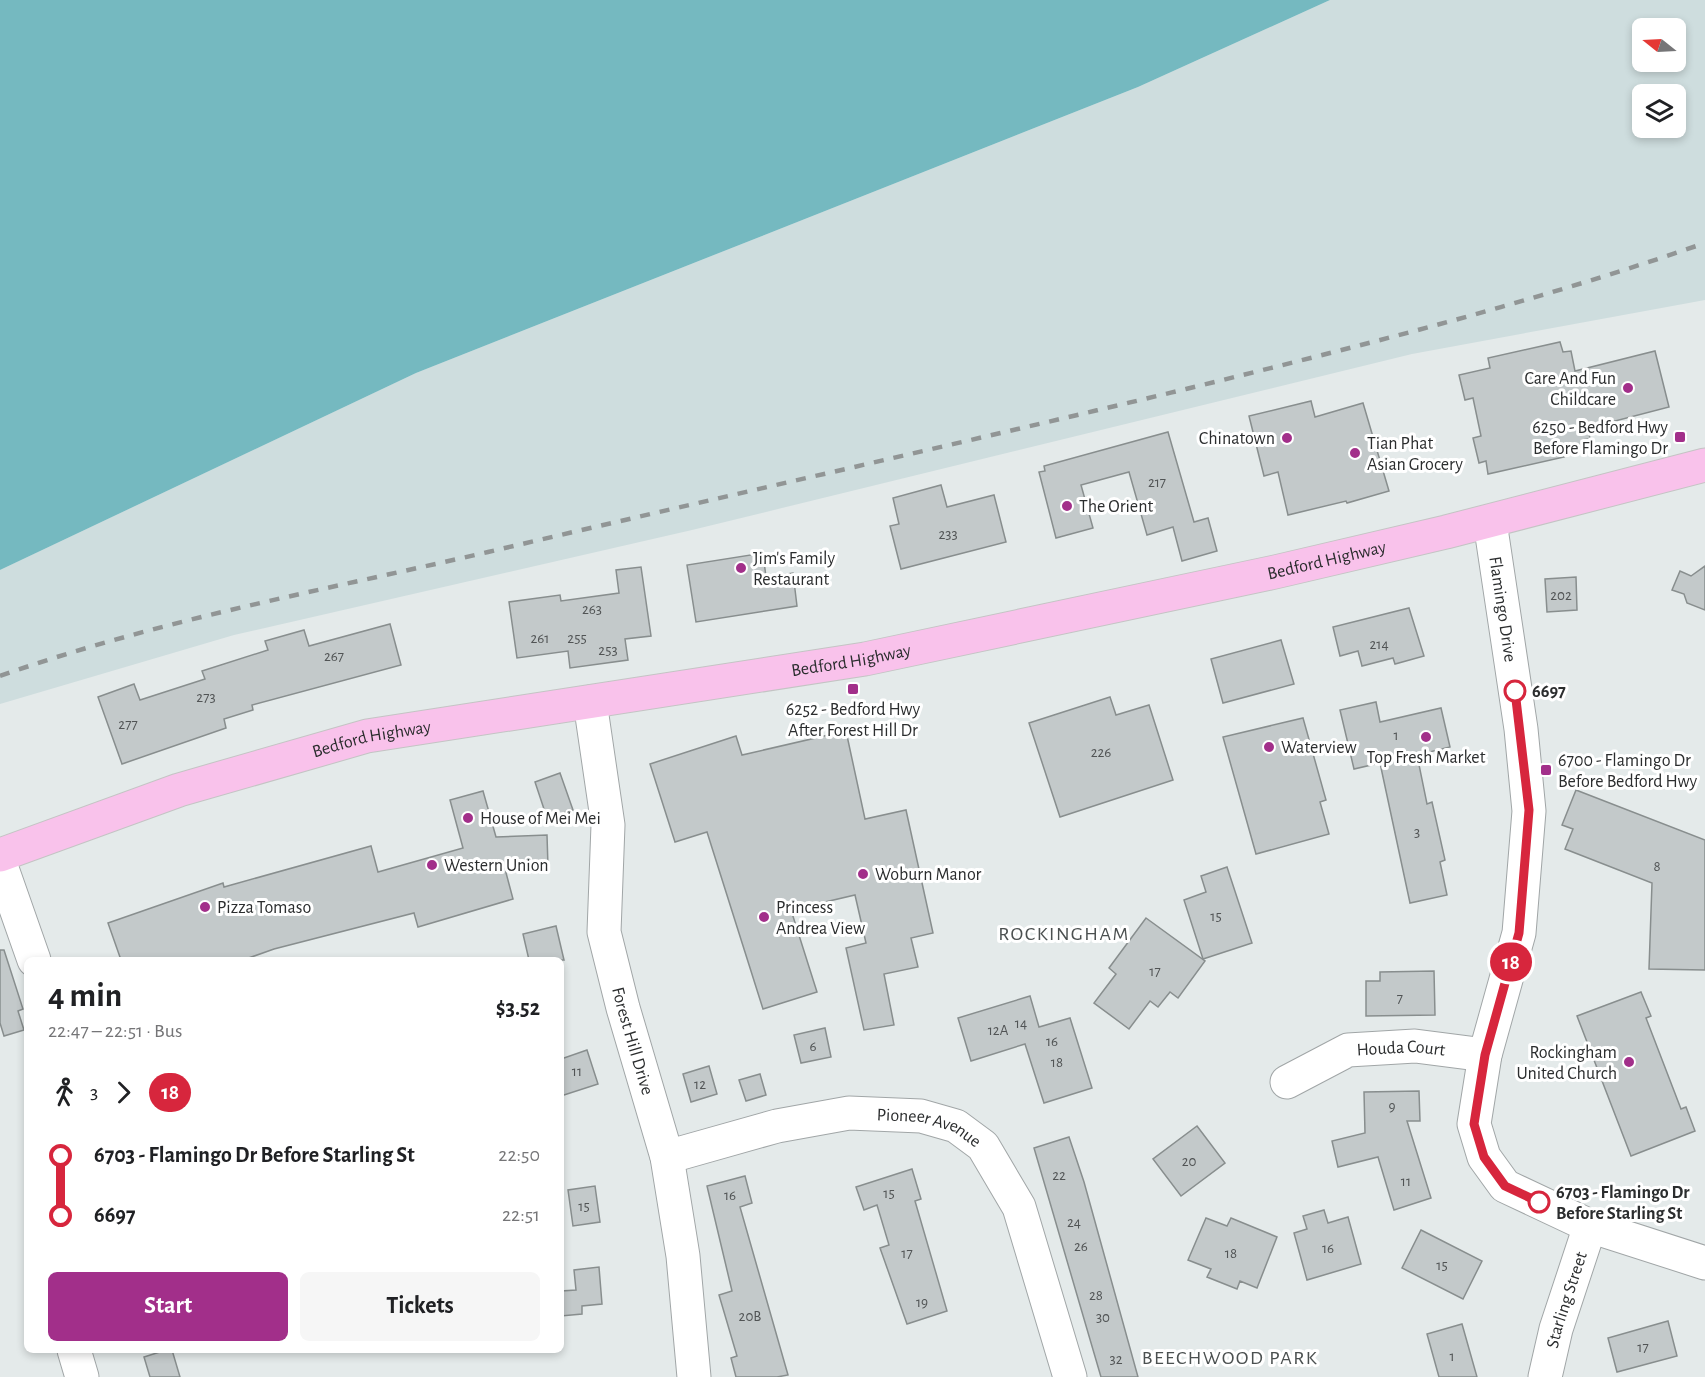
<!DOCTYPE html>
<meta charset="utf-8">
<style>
body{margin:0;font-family:"Alegreya Sans",sans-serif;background:#f6f6f6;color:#202124;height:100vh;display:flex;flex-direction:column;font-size:22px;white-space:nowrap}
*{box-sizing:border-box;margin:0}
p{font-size:20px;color:#757577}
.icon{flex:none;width:33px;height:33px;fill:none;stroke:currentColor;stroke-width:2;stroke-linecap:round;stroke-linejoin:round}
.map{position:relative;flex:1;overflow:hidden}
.side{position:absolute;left:24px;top:957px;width:540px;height:396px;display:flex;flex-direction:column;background:#fff;border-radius:9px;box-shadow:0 3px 9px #0003}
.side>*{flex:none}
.badge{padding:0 12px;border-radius:20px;font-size:21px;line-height:39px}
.needle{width:39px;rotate:288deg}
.tools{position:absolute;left:1632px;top:18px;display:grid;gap:12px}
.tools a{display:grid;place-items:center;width:54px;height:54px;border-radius:9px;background:#fff;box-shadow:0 3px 9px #0003;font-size:30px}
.map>.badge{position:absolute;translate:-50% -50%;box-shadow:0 0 0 3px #fff}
.legs{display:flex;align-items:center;gap:9px;height:66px;padding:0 24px;font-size:20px}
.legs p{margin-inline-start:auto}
.overview{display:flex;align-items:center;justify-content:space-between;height:102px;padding:0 24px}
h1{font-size:33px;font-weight:700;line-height:45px}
.cta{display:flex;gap:12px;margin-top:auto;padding:12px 24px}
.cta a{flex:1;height:69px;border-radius:9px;background:#a22f8a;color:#fff;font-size:24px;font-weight:700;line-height:69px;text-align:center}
.cta a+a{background:#f6f6f6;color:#202124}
ul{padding:0 24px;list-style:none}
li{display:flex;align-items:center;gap:21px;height:60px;font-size:22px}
li i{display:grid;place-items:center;width:9px;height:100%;margin:0 8px;background:currentColor}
li i::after{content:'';width:15px;height:15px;margin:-8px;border:4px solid;border-radius:50%;background:#fff}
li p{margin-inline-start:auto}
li:first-child i{background:linear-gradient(#0000 50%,currentColor 0)}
li:last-child i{background:linear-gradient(currentColor 50%,#0000 0)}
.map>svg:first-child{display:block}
.built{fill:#ceddde;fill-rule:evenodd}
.water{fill:#75b9c0}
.building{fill:#c3c9ca;stroke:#888e8e;stroke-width:1.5}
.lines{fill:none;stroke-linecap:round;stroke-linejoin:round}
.minor-casing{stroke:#a1a6a7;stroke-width:35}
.major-casing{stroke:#c4c4c4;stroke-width:35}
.minor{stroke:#fff;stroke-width:33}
.major{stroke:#f9c2eb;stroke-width:33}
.rail{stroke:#919595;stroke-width:4.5;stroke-dasharray:10 10;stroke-linecap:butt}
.line-1-casing{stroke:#fff;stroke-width:14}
.line-1{stroke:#d7263d;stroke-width:9}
.poi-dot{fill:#a22f8a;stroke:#fff;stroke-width:2}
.stop-1-dot{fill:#fff;stroke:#d7263d;stroke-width:3}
.labels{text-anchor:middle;stroke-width:6;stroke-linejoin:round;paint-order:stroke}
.number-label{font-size:15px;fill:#515455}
.poi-label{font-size:18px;fill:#2b2d2e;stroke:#fff;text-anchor:start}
.street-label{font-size:18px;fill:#2b2d2e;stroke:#fff}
.stop-label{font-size:18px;font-weight:bold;fill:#2b2d2e;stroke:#fff;text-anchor:start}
.neighbourhood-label{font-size:20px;letter-spacing:1.5px;fill:#4b5050;stroke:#fff}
</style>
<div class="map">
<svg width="1705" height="1377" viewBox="0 0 1705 1377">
<rect width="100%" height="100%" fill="#e4eaea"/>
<path class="built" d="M1330,0H1705V300L1412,354L692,530L234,635L0,704V570L416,373L1138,87ZM1642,28H1676V62H1642ZM1642,94H1676V128H1642Z"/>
<polygon class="water" points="0,0 1330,0 1138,87 416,373 0,570"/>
<g class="building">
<polygon points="1560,342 1563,352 1571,351 1575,371 1655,351 1669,407 1588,428 1590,439 1582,440 1583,447 1562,452 1564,457 1488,474 1486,461 1479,463 1473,438 1481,436 1473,398 1465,400 1459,375 1490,368 1488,358"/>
<polygon points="1311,401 1315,417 1363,403 1389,491 1347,503 1346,501 1288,515 1278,472 1264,476 1249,416"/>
<polygon points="1168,432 1194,522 1208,518 1217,551 1182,561 1173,527 1147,535 1129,472 1081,485 1093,528 1056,538 1039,472 1045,471 1044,466"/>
<polygon points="941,485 947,507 994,495 1006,542 901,569 890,526 899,524 893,498"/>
<polygon points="763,553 766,577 793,573 797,606 696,622 687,565"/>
<polygon points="1705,566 1705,610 1687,603 1684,594 1672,590 1680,571 1691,576"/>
<polygon points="641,567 651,636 625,639 628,660 570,668 568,651 517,658 509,602 560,595 561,601 619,593 616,570"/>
<polygon points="1576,577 1577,610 1547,612 1545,579"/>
<polygon points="1409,608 1424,656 1395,664 1393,658 1362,666 1358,651 1340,656 1333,627"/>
<polygon points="390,624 401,665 252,705 253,710 224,719 226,728 122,764 98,697 134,684 140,700 205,679 202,671 268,650 265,641 304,630 309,646"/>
<polygon points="1281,640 1294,684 1223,703 1211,659"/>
<polygon points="1110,697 1116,715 1149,705 1173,780 1060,817 1029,723"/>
<polygon points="1376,702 1380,722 1441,708 1450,747 1417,755 1427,804 1432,802 1445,860 1440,862 1447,895 1410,903 1380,763 1354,769 1340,710"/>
<polygon points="1303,718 1326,800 1320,802 1329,834 1256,854 1223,737"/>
<polygon points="846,731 865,819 906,810 933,933 911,938 918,967 884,974 894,1025 864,1030 846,948 866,943 855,895 791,910 817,992 763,1009 707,832 675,842 650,764 736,736 742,755"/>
<polygon points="560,773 573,810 547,818 535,782"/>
<polygon points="1576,790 1705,840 1705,970 1649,969 1652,883 1565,849 1573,829 1562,825"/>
<polygon points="483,791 496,837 547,835 548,867 505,869 513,899 418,927 414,913 274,949 243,960 121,960 108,923 223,883 224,887 371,846 378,872 463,848 450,800"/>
<polygon points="1227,867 1252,943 1203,959 1184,900 1206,892 1201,876"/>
<polygon points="1146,918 1205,961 1178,998 1170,992 1158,1007 1150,1001 1129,1029 1094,1003 1116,974 1109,968"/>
<polygon points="556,926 564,960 529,960 523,934"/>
<polygon points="0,950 4,950 23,1009 18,1011 24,1030 4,1036 0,1023"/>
<polygon points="1434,971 1435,1015 1366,1016 1366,981 1380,981 1380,972"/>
<polygon points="1641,992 1651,1016 1646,1018 1681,1109 1686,1107 1695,1131 1631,1156 1577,1016"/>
<polygon points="1030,996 1039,1027 1070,1018 1092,1088 1044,1103 1025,1044 971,1061 958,1018"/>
<polygon points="825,1028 831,1057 801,1063 794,1035"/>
<polygon points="587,1050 598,1084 561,1096 561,1059"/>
<polygon points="709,1066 717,1094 691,1102 683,1074"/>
<polygon points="760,1074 766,1095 746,1101 739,1080"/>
<polygon points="1419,1091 1420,1121 1407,1121 1431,1198 1394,1210 1378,1157 1338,1167 1332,1141 1365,1133 1364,1092"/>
<polygon points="1197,1126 1225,1163 1181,1196 1153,1159"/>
<polygon points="1069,1137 1084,1182 1138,1377 1101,1377 1034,1148"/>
<polygon points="912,1169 921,1199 915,1201 947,1311 907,1324 880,1248 889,1245 877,1205 864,1210 856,1187"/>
<polygon points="745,1176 752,1203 740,1207 788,1375 777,1377 736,1377 731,1358 737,1356 719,1295 732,1291 707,1186"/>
<polygon points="595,1186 600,1222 573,1226 568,1190"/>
<polygon points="1324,1210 1328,1223 1348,1217 1361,1264 1307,1280 1294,1233 1307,1229 1303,1216"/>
<polygon points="1206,1218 1227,1226 1231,1218 1277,1237 1257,1288 1240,1281 1237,1289 1207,1277 1211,1269 1188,1260"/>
<polygon points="1421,1230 1482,1261 1463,1299 1402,1268"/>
<polygon points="599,1267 602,1304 582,1306 582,1314 561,1316 561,1291 576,1290 574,1270"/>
<polygon points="1668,1321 1677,1356 1617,1372 1608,1338"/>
<polygon points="1462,1324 1477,1377 1439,1377 1427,1334"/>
<polygon points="166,1350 172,1350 180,1377 150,1377 144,1357"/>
</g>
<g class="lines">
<defs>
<g id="minor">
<path id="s1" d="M1490,522L1521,729L1529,811L1519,933L1485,1055L1474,1124L1484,1157L1505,1186L1590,1226L1705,1263"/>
<path id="s2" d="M590,702L608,825L604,932L623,1008L667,1157L683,1256L694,1377"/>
<polyline points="0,863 34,960"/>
<path id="s3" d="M1287,1082L1348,1050L1415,1046L1485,1055"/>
<path id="s4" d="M667,1157L777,1126L849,1113L921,1116L956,1126L983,1146L1019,1207L1070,1377"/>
<polyline points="74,1350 82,1377"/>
<path id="s5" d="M1545,1377L1556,1329L1590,1226"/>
</g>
<g id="major">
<path id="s6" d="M0,855L179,790L367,736L865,659L1275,572L1446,532L1705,465"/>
</g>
</defs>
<use href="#minor" class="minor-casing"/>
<use href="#major" class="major-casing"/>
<use href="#minor" class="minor"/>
<use href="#major" class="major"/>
<path class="rail" d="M0,676C158,620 325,590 488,552C721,497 954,445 1186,389C1361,346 1535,302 1705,243"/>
</g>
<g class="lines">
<defs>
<polyline id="line-1" points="1515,691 1529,810 1519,933 1485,1055 1474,1124 1484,1157 1505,1186 1539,1202"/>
</defs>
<use href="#line-1" class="line-1-casing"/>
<use href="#line-1" class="line-1"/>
</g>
<g class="poi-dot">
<circle cx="1628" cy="388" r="6"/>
<rect x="1674" y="431" width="12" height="12" rx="3"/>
<circle cx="1287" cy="438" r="6"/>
<circle cx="1355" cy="453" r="6"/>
<circle cx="1067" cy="506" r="6"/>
<circle cx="741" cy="568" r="6"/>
<rect x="847" y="683" width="12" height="12" rx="3"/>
<circle cx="1426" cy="737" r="6"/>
<circle cx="1269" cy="747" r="6"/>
<rect x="1540" y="764" width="12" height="12" rx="3"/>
<circle cx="468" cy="818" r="6"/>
<circle cx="432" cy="865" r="6"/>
<circle cx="863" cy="874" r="6"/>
<circle cx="205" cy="907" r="6"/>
<circle cx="764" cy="917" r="6"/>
<circle cx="1629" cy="1062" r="6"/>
</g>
<g class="stop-1-dot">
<circle cx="1515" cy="691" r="10"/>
<circle cx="1539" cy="1202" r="10"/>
</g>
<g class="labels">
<g class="number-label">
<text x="1157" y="487">217</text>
<text x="948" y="539">233</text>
<text x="1561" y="600">202</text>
<text x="592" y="614">263</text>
<text x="540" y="643">261</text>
<text x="577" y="643">255</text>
<text x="1379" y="649">214</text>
<text x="608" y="655">253</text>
<text x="334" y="661">267</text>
<text x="206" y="702">273</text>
<text x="128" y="729">277</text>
<text x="1396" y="740">1</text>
<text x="1101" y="757">226</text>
<text x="1417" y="837">3</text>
<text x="1657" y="871">8</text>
<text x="1216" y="921">15</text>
<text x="1155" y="976">17</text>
<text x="1400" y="1003">7</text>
<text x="1021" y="1028">14</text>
<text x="998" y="1035">12A</text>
<text x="1052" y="1046">16</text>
<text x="813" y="1051">6</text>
<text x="1057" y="1067">18</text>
<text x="577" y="1076">11</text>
<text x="700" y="1089">12</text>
<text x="1392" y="1111">9</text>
<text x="1189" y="1166">20</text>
<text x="1059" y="1180">22</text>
<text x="1406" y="1186">11</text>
<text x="889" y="1198">15</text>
<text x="730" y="1200">16</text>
<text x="584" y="1211">15</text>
<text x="1074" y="1227">24</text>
<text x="1081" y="1251">26</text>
<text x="1328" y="1253">16</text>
<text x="907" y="1258">17</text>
<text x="1231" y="1258">18</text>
<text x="1442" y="1270">15</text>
<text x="1096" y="1300">28</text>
<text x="922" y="1307">19</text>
<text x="750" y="1321">20B</text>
<text x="1103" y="1322">30</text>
<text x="1643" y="1352">17</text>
<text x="1452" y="1361">1</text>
<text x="1116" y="1364">32</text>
</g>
<g class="poi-label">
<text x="1616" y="384" text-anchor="end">Care And Fun<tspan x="1616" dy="21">Childcare</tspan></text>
<text x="1668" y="433" text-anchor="end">6250 - Bedford Hwy<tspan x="1668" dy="21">Before Flamingo Dr</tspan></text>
<text x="1275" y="444" text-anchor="end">Chinatown</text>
<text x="1367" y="449">Tian Phat<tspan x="1367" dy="21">Asian Grocery</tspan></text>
<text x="1079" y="512">The Orient</text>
<text x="753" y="564">Jim's Family<tspan x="753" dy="21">Restaurant</tspan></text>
<text x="853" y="715" text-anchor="middle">6252 - Bedford Hwy<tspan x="853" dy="21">After Forest Hill Dr</tspan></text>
<text x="1281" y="753">Waterview</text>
<text x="1426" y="763" text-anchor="middle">Top Fresh Market</text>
<text x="1558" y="766">6700 - Flamingo Dr<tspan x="1558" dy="21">Before Bedford Hwy</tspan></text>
<text x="480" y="824">House of Mei Mei</text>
<text x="444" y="871">Western Union</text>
<text x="875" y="880">Woburn Manor</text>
<text x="217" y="913">Pizza Tomaso</text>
<text x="776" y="913">Princess<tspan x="776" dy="21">Andrea View</tspan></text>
<text x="1617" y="1058" text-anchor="end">Rockingham<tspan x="1617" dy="21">United Church</tspan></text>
</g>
<g class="street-label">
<text dy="6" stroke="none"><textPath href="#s6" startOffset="1362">Bedford Highway</textPath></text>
<text dy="6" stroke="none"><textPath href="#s1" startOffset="88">Flamingo Drive</textPath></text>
<text dy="6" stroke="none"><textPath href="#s6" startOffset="876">Bedford Highway</textPath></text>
<text dy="6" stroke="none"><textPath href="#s6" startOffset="390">Bedford Highway</textPath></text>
<text dy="6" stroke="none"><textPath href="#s2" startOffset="344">Forest Hill Drive</textPath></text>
<text dy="6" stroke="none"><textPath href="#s3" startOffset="122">Houda Court</textPath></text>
<text dy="6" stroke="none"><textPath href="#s4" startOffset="270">Pioneer Avenue</textPath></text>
<text dy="6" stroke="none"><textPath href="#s5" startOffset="80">Starling Street</textPath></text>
</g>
<g class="stop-label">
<text x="1532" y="697">6697</text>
<text x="1556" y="1198">6703 - Flamingo Dr<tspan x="1556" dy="21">Before Starling St</tspan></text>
</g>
<g class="neighbourhood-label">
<text x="1064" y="940">ROCKINGHAM</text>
<text x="1230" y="1364">BEECHWOOD PARK</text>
</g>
</g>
</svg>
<div class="tools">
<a><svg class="needle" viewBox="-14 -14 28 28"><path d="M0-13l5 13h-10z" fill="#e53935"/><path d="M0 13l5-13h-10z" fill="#757577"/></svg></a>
<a><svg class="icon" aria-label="layers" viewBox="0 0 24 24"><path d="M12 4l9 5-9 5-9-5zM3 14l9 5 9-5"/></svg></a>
</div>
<b class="badge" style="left:1511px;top:962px;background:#d7263d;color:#fff">18</b>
<section class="side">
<div class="overview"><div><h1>4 min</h1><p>22:47 – 22:51 · Bus</p></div><b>$3.52</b></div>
<div class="legs"><svg class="icon" aria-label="walk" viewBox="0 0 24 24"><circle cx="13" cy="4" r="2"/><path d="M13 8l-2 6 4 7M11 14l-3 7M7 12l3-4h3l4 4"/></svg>3<svg class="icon" aria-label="forward" viewBox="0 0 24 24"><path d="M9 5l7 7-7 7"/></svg><b class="badge" style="background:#d7263d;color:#fff">18</b></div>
<ul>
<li><i style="color:#d7263d"></i><b>6703 - Flamingo Dr Before Starling St</b><p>22:50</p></li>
<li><i style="color:#d7263d"></i><b>6697</b><p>22:51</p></li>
</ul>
<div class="cta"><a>Start</a><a>Tickets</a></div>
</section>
</div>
